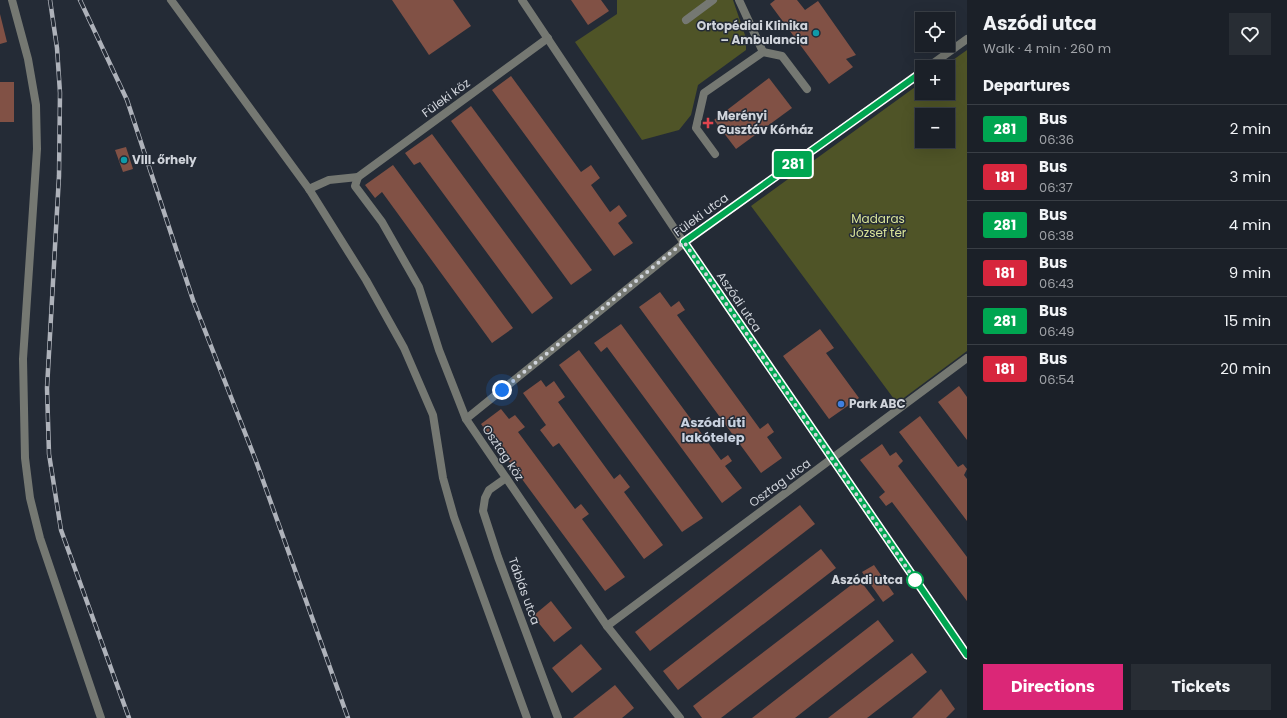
<!DOCTYPE html>
<meta charset="utf-8">
<style>
body{margin:0;font-family:Poppins,sans-serif;background:#282d34;color:#f1f3f6;height:100vh;display:flex;flex-direction:column;font-size:15px;white-space:nowrap}
*{box-sizing:border-box;margin:0}
p{font-size:13px;color:#a0a3a8}
.icon{flex:none;width:22px;height:22px;fill:none;stroke:currentColor;stroke-width:2;stroke-linecap:round;stroke-linejoin:round}
.map{position:relative;flex:1;overflow:hidden}
.drawer{display:flex;flex-direction:column;background:#1b2028;width:320px}
.drawer>*{flex:none}
.badge{padding:0 8px;border-radius:3px;font-size:14px;line-height:26px}
.fabs{position:absolute;left:915px;top:12px;display:grid;gap:8px}
.fabs a{display:grid;place-items:center;width:40px;height:40px;border-radius:0px;background:#1b2028;box-shadow:0 4px 16px #0002,0 0 0 1px #393e45;font-size:20px}
.you{position:absolute;width:20px;height:20px;margin:-10px;border:3px solid #fff;border-radius:50%;background:#1a73e8;box-shadow:0 0 0 6px #1a73e833}
.map>.badge{position:absolute;translate:-50% -50%;box-shadow:0 0 0 2px #fff}
h2{padding:0 16px;font-size:15px;line-height:36px}
.round{display:grid;place-items:center;flex:none;width:42px;height:42px;border-radius:0px;background:#282d34}
.overview{display:flex;align-items:center;justify-content:space-between;height:68px;padding:0 16px}
h1{font-size:19px;font-weight:700;line-height:30px}
.primary-button{display:flex;gap:8px;margin-top:auto;padding:8px 16px}
.primary-button a{flex:1;height:46px;border-radius:0px;background:#db2777;color:#fff;font-size:16px;font-weight:700;line-height:46px;text-align:center}
.primary-button a+a{background:#282d34;color:#f1f3f6}
ul{padding:0;list-style:none}
li{display:flex;align-items:center;gap:12px;height:48px;padding:0 16px;border-top:1px solid #393e45}
li div{flex:1}
li b{display:block;font-size:15px}
li em{font-style:normal}
li .badge{min-width:44px;font-weight:700;text-align:center}
main{display:flex;flex:1;min-height:0}
.map>svg:first-child{display:block}
.green{fill:#4f5427;fill-rule:evenodd}
.building{fill:#815145}
.lines{fill:none;stroke-linecap:round;stroke-linejoin:round}
.lane{stroke:#757872;stroke-width:8}
.street{stroke:#757872;stroke-width:8}
.rail-casing{stroke:#aeb2ba;stroke-width:4.5}
.rail{stroke:#242b36;stroke-width:3;stroke-dasharray:9;stroke-linecap:butt}
.line-casing{stroke:#fff;stroke-width:9}
.line{stroke:#00a651;stroke-width:6}
.walk{stroke:#d0d4db;stroke-width:4;stroke-dasharray:0 7.2}
.culture-dot{fill:#0f9aa8;stroke:#242b36;stroke-width:1.5}
.health-dot{fill:#e0444e;stroke:#242b36;stroke-width:1.5}
.shop-dot{fill:#3f7fe0;stroke:#242b36;stroke-width:1.5}
.stop-dot{fill:#fff;stroke:#00a651;stroke-width:2}
.labels{text-anchor:middle;stroke-width:3;stroke-linejoin:round;paint-order:stroke}
.poi-label{font-size:12px;font-weight:bold;fill:#d0d4db;stroke:#242b36;text-anchor:start}
.street-label{font-size:12px;fill:#d0d4db;stroke:#242b36}
.park-label{font-size:12px;fill:#dbe599;stroke:#242b36}
.stop-label{font-size:12px;font-weight:bold;fill:#d0d4db;stroke:#242b36;text-anchor:end}
.neighbourhood-label{font-size:13px;font-weight:bold;fill:#c9d2e0;stroke:#242b36}
</style>
<main>
<div class="map">
<svg width="967" height="718" viewBox="0 0 967 718">
<rect width="100%" height="100%" fill="#242b36"/>
<g class="green">
<polygon points="617,0 733,0 746,38 746,50 698,85 691,115 679,130 642,140 575,42 617,14"/>
<path d="M967,50V351L897,403L751,206L922,82V93H948V67H943ZM922,115H948V141H922Z"/>
</g>
<g class="building">
<polygon points="392,0 453,0 471,26 429,55"/>
<polygon points="571,0 601,0 609,11 588,25"/>
<polygon points="775,0 797,0 805,10 818,1 856,55 846,59 853,67 829,84 770,4"/>
<polygon points="0,14 7,42 0,44"/>
<polygon points="511,76 581,172 591,165 600,178 591,185 610,212 619,205 627,216 618,223 633,243 614,256 492,90"/>
<polygon points="769,78 792,108 736,149 714,120"/>
<rect x="0" y="82" width="14" height="40"/>
<polygon points="471,106 592,270 571,285 451,121"/>
<polygon points="432,134 553,298 532,314 420,162 414,165 405,153"/>
<polygon points="126,147 133,169 123,172 115,150"/>
<polygon points="393,165 513,328 492,343 382,192 375,198 365,185"/>
<polygon points="660,292 671,307 679,301 685,310 677,315 760,429 768,423 774,432 767,437 782,458 761,473 639,307"/>
<polygon points="621,324 721,460 728,455 732,461 725,466 742,488 722,503 607,347 601,352 594,343"/>
<polygon points="820,329 834,348 826,353 859,398 829,419 783,356"/>
<polygon points="579,350 703,518 682,532 559,365"/>
<polygon points="541,380 546,387 554,381 565,397 558,402 614,479 620,474 630,487 624,492 663,545 644,559 559,443 553,447 540,430 546,425 523,393"/>
<polygon points="959,386 967,397 967,440 938,402"/>
<polygon points="501,409 509,419 515,415 525,427 518,432 575,509 581,504 589,514 582,519 625,577 605,591 481,424"/>
<polygon points="920,416 958,467 963,464 967,469 964,475 967,479 967,521 899,432"/>
<polygon points="882,444 890,456 896,452 903,461 898,466 967,557 967,601 892,502 886,506 879,497 885,492 860,460"/>
<polygon points="800,505 815,524 650,651 635,632"/>
<polygon points="821,549 836,568 678,690 663,671"/>
<polygon points="874,565 894,594 883,602 862,572"/>
<polygon points="859,579 875,600 721,718 702,718 693,706"/>
<polygon points="551,601 572,628 554,642 533,616"/>
<polygon points="878,620 894,641 795,718 752,718"/>
<polygon points="581,644 602,669 572,693 552,668"/>
<polygon points="912,653 927,672 867,718 828,718"/>
<polygon points="615,685 634,708 622,718 573,718"/>
<polygon points="941,689 955,709 946,718 912,718"/>
</g>
<g class="lines">
<g class="lane">
<polyline points="12,0 28,59 36,105 37,149 23,359 25,458 30,498 40,538 101,718"/>
<polyline points="171,0 309,189 366,280 404,348 433,415 443,478 454,517 527,718"/>
<polyline points="739,0 763,52"/>
<polyline points="686,20 713,0"/>
<polyline points="715,154 696,128 704,93 763,52 782,56 807,89"/>
<polyline points="309,189 329,180 358,177"/>
<polyline points="506,478 489,490 485,498 483,511 498,557 558,718"/>
</g>
<g class="street">
<polyline points="522,0 684,243 967,655"/>
<polyline points="548,38 358,177 355,186 382,222 419,287 439,350 466,419 607,626 680,718"/>
<polyline points="928,67 967,39"/>
<polyline points="466,419 684,243 922,71"/>
<polyline points="607,626 967,358"/>
</g>
<defs>
<g id="rail">
<polyline points="50,0 57,48 60,93 59,176 47,388 49,454 61,530 129,718"/>
<polyline points="80,0 127,100 193,300 256,461 348,718"/>
</g>
</defs>
<use href="#rail" class="rail-casing"/>
<use href="#rail" class="rail"/>
</g>
<g class="lines">
<defs>
<polyline id="line" points="922,72 684,242 967,655"/>
</defs>
<use href="#line" class="line-casing"/>
<use href="#line" class="line"/>
<polyline class="walk" points="502,390 684,242 915,580"/>
</g>
<g class="culture-dot">
<circle cx="816" cy="33" r="4"/>
<circle cx="124" cy="160" r="4"/>
</g>
<path class="health-dot" d="M706 117h4v4h4v4h-4v4h-4v-4h-4v-4h4z"/>
<circle class="shop-dot" cx="841" cy="404" r="4"/>
<circle class="stop-dot" cx="915" cy="580" r="8"/>
<g class="labels">
<g class="poi-label">
<text x="808" y="30" text-anchor="end">Ortopédiai Klinika<tspan x="808" dy="14">– Ambulancia</tspan></text>
<text x="717" y="120">Merényi<tspan x="717" dy="14">Gusztáv Kórház</tspan></text>
<text x="132" y="164">VIII. őrhely</text>
<text x="849" y="408">Park ABC</text>
</g>
<g class="street-label">
<text transform="translate(446 98) rotate(-36)" y="4">Füleki köz</text>
<text transform="translate(701 215) rotate(-36)" y="4">Füleki utca</text>
<text transform="translate(739 302) rotate(56)" y="4">Aszódi utca</text>
<text transform="translate(503 453) rotate(56)" y="4">Osztag köz</text>
<text transform="translate(780 483) rotate(-36)" y="4">Osztag utca</text>
<text transform="translate(524 591) rotate(70)" y="4">Táblás utca</text>
</g>
<g class="park-label">
<text x="878" y="223">Madaras<tspan x="878" dy="14">József tér</tspan></text>
</g>
<g class="stop-label">
<text x="903" y="584">Aszódi utca</text>
</g>
<g class="neighbourhood-label">
<text x="713" y="427">Aszódi úti<tspan x="713" dy="15">lakótelep</tspan></text>
</g>
</g>
</svg>
<div class="fabs">
<a><svg class="icon" aria-label="locate" viewBox="0 0 24 24"><circle cx="12" cy="12" r="6"/><path d="M12 2v4M12 18v4M2 12h4M18 12h4"/></svg></a>
<a>+</a>
<a>−</a>
</div>
<div class="you" style="left:502px;top:390px"></div>
<b class="badge" style="left:793px;top:164px;background:#00a651;color:#fff">281</b>
</div>
<section class="drawer">
<div class="overview"><div><h1>Aszódi utca</h1><p>Walk · 4 min · 260 m</p></div><a class="round"><svg class="icon" aria-label="heart" viewBox="0 0 24 24"><path d="M12 20l-8-8c-3-5 5-10 8-4 3-6 11-1 8 4z"/></svg></a></div>
<h2>Departures</h2>
<ul>
<li><span class="badge" style="background:#00a651;color:#fff">281</span><div><b>Bus</b><p>06:36</p></div><em>2 min</em></li>
<li><span class="badge" style="background:#d7263d;color:#fff">181</span><div><b>Bus</b><p>06:37</p></div><em>3 min</em></li>
<li><span class="badge" style="background:#00a651;color:#fff">281</span><div><b>Bus</b><p>06:38</p></div><em>4 min</em></li>
<li><span class="badge" style="background:#d7263d;color:#fff">181</span><div><b>Bus</b><p>06:43</p></div><em>9 min</em></li>
<li><span class="badge" style="background:#00a651;color:#fff">281</span><div><b>Bus</b><p>06:49</p></div><em>15 min</em></li>
<li><span class="badge" style="background:#d7263d;color:#fff">181</span><div><b>Bus</b><p>06:54</p></div><em>20 min</em></li>
</ul>
<div class="primary-button"><a>Directions</a><a>Tickets</a></div>
</section>
</main>
